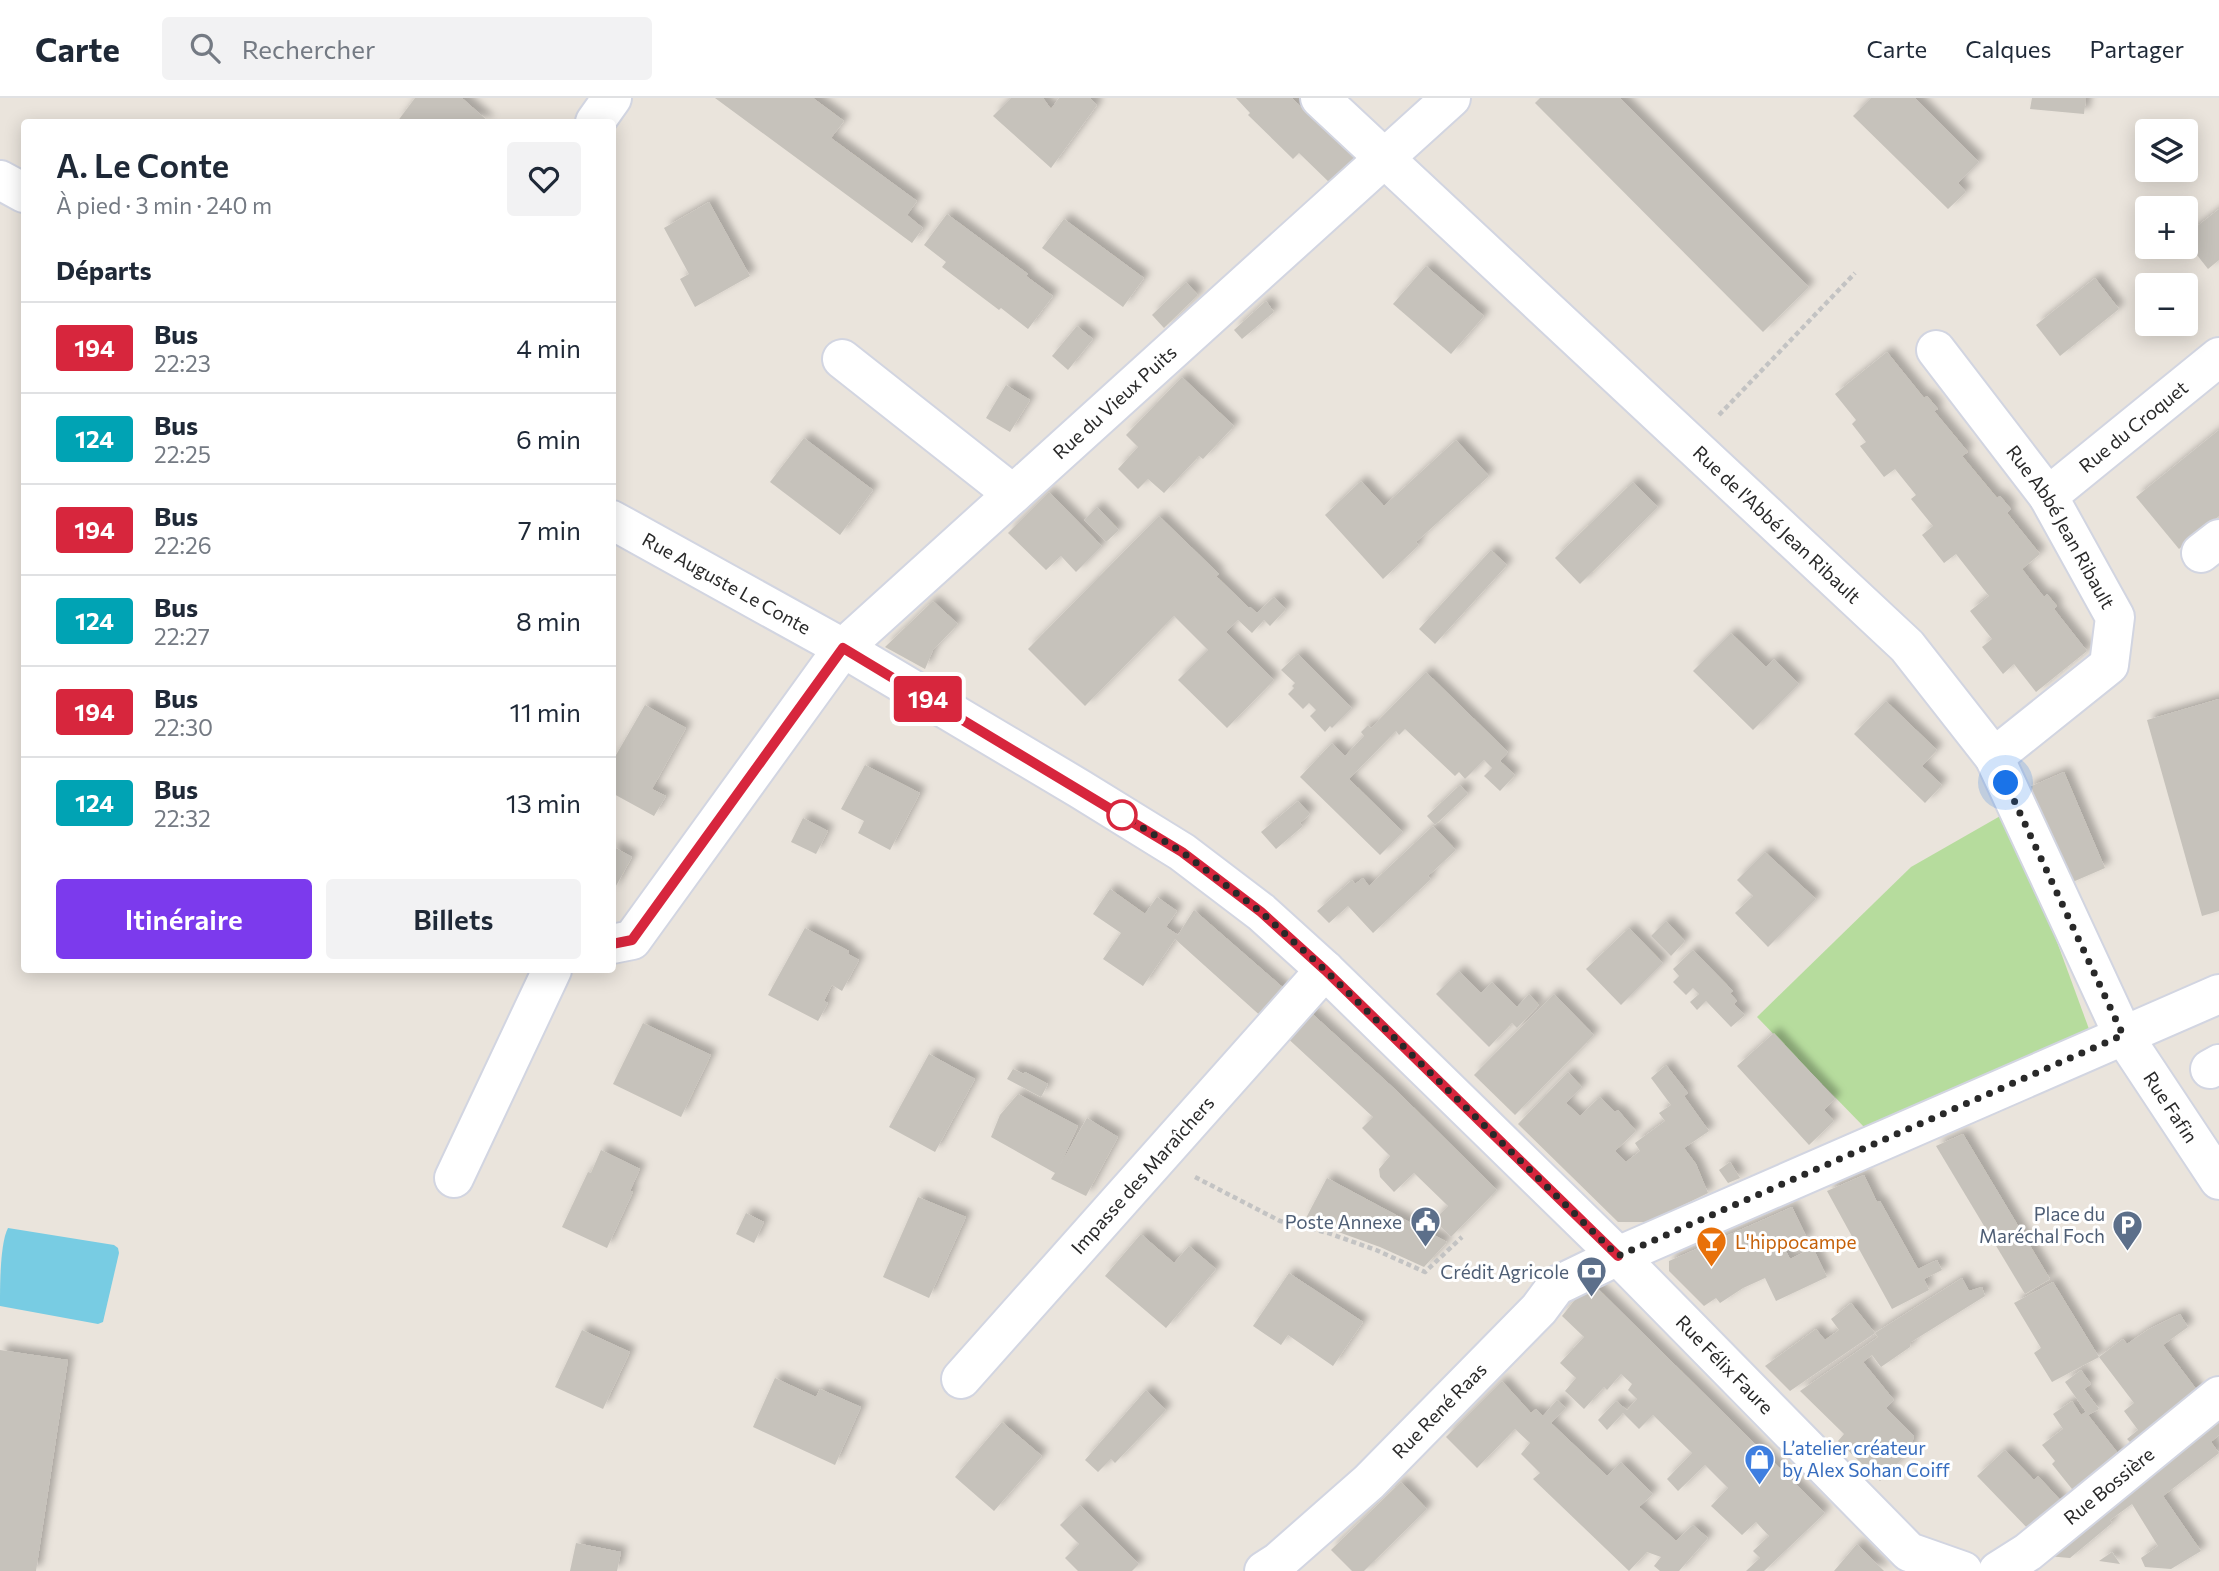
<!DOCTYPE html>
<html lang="fr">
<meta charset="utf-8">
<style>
body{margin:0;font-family:Commissioner,sans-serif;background:#f2f2f3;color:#1f2937;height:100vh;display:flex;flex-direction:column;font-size:26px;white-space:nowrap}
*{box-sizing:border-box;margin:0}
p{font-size:23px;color:#747a83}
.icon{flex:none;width:38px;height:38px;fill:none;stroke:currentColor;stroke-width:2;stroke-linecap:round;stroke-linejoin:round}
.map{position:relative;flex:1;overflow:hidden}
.side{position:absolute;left:21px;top:21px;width:595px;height:854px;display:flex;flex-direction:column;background:#fff;border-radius:7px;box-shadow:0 4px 18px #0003}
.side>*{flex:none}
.badge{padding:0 14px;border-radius:5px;font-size:24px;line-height:46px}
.fabs{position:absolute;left:2135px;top:21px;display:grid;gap:14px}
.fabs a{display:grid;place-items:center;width:63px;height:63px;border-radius:7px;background:#fff;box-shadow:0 4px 18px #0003;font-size:35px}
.you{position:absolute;width:35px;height:35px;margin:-18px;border:5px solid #fff;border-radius:50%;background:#1a73e8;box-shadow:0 0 0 10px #1a73e833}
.map>.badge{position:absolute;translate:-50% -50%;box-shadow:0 0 0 4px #fff}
h2{padding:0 35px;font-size:26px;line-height:63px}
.round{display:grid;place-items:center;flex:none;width:74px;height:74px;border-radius:7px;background:#f2f2f3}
.head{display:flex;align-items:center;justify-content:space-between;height:119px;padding:0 35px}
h1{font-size:33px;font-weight:600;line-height:52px}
.cta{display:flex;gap:14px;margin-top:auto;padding:14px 35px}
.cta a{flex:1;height:80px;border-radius:7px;background:#7c3aed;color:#fff;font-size:28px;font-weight:600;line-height:80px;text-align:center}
.cta a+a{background:#f2f2f3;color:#1f2937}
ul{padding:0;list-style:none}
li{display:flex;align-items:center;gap:21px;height:91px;padding:0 35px;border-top:2px solid #e0e1e3}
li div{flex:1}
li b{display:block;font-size:26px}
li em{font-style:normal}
li .badge{min-width:77px;font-weight:700;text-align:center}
header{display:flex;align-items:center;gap:42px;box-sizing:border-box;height:98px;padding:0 35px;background:#fff;border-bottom:2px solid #e0e1e3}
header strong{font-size:33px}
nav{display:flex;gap:38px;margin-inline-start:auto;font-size:24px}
.search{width:490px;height:63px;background:#f2f2f3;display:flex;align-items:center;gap:18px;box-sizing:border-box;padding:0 24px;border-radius:7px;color:#747a83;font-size:26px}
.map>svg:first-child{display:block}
.green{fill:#b6dc9d}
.water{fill:#78cce3}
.building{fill:#c6c2bb;filter:url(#shadow)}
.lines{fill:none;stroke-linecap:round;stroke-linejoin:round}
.minor-casing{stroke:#d2d5e1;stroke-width:42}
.path{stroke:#c3c3c3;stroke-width:4.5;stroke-dasharray:5 3.5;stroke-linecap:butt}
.minor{stroke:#fff;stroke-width:38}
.line-casing{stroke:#fff;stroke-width:16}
.line{stroke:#d7263d;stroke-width:10}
.walk{stroke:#292929;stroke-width:7;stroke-dasharray:0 12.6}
.stop-dot{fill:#fff;stroke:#d7263d;stroke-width:3.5}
.labels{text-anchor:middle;stroke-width:6;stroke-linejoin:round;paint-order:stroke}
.street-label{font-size:19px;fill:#292929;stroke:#fff}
.service-label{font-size:19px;fill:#4e5e75;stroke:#fff;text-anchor:end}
.food-label{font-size:19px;fill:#c56008;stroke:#fff;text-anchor:start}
.shop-label{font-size:19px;fill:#366cbe;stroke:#fff;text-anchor:start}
</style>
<header>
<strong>Carte</strong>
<div class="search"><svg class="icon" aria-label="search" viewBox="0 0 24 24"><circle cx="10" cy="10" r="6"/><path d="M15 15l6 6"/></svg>Rechercher</div>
<nav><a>Carte</a><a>Calques</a><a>Partager</a></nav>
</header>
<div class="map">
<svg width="2219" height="1473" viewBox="0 0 2219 1473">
<defs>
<filter id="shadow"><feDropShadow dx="6" dy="-6" stdDeviation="3.5" flood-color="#0004"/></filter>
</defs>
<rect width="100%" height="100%" fill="#eae4dc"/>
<polygon class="green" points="2009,713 2089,931 1865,1030 1757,919 1911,769"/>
<path class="water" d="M8,1130L114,1147L118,1150L119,1155L103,1224L98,1226L0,1208C0,1187 0,1145 8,1130Z"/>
<g class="building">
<polygon points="415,0 462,0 489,24 397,24"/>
<polygon points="715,0 813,0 844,23 831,40 917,103 907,117 923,130 912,145"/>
<polygon points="1011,0 1043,0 1051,11 1059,0 1090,0 1097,7 1051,70 993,18"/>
<polygon points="1236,0 1292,0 1357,64 1333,88 1299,55 1293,61 1248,17 1250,15"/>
<polygon points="1540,0 1620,0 1809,189 1763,234 1535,5"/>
<polygon points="1871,0 1915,0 1979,64 1958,85 1966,94 1948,111 1853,18"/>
<polygon points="2032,0 2086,0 2084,16 2030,11"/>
<polygon points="709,104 750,178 695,209 680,181 689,176 664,130"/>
<polygon points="2219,111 2219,162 2208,171 2186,143 2186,137"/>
<polygon points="947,116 1028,176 1026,178 1053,198 1028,231 1001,210 999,212 942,169 946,164 924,147"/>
<polygon points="1064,121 1144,180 1123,209 1042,150"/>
<polygon points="1426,168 1484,218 1451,256 1393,206"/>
<polygon points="2095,180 2119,211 2060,258 2036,227"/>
<polygon points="1186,184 1198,197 1164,230 1152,217"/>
<polygon points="1266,203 1274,214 1242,241 1234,232"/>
<polygon points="1077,228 1093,241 1068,272 1052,258"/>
<polygon points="1887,254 1924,300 1927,298 1938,311 1934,313 1968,354 1962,358 1997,400 2000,398 2011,411 2007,415 2040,456 2022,471 2044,499 2047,496 2057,508 2054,511 2087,553 2036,594 2014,566 2003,576 1982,549 1992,541 1970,513 1989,498 1956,456 1944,465 1922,437 1933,428 1911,401 1916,397 1895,371 1884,379 1860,348 1866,344 1852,326 1856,322 1835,296"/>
<polygon points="1182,279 1234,328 1203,361 1199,358 1164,395 1148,381 1138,391 1118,371 1138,349 1126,337"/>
<polygon points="1006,287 1030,302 1010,334 986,320"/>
<polygon points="2219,332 2219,418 2179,451 2136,399"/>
<polygon points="804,340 873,392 840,437 770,384"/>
<polygon points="1456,342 1489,378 1416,444 1419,447 1383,481 1325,417 1361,383 1384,408"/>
<polygon points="1633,384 1658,409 1580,486 1555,460"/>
<polygon points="1049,394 1102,448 1076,474 1061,458 1046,472 1008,435"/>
<polygon points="1097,409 1119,432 1106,444 1084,422"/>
<polygon points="1159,418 1219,476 1216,478 1249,510 1250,509 1257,515 1274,499 1286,511 1270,528 1264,522 1252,535 1238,522 1226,534 1274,582 1227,630 1178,582 1208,552 1174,518 1085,608 1028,551"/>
<polygon points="1491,452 1507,467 1435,546 1419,531"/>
<polygon points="933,503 958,526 933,552 925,571 885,549"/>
<polygon points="1731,535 1766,569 1774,561 1799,586 1753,632 1693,573"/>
<polygon points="1298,556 1352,610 1332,630 1330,628 1325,634 1310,618 1316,612 1309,605 1303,611 1288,596 1294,590 1292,588 1295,585 1281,572"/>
<polygon points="1426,574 1508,654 1500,663 1515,677 1500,693 1484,678 1492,670 1484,662 1465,681 1459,674 1455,678 1405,631 1399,637 1396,633 1349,681 1403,734 1380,757 1300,679 1332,645 1345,658 1364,638 1361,634 1368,627 1371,630"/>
<polygon points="2219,601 2219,813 2202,818 2147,622"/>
<polygon points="1886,603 1937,652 1922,668 1942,687 1925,705 1854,636"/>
<polygon points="645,607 686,630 652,691 666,698 654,718 612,695 612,664"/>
<polygon points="865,667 920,695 890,752 858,735 864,723 841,711"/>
<polygon points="2064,674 2105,770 2068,786 2027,690"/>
<polygon points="1460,687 1468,696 1435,727 1427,718"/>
<polygon points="1298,703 1310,716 1300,725 1303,728 1276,751 1261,734"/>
<polygon points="803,720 828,733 816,756 791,744"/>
<polygon points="1433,728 1456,752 1428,778 1431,781 1373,835 1348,808 1329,825 1317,813 1352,782 1355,786 1363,780 1369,788"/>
<polygon points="612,748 632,759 612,795"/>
<polygon points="1765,754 1816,801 1768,849 1735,815 1753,798 1737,782"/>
<polygon points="1110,791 1145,816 1157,799 1177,813 1166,829 1178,837 1194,812 1287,893 1264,921 1175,841 1143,888 1103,861 1121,835 1093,816"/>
<polygon points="1666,823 1685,843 1671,858 1651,838"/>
<polygon points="805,830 849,853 848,856 859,862 842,893 832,887 824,903 828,905 818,923 768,897"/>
<polygon points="1629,830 1663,865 1621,907 1586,871"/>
<polygon points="1693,852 1733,893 1730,895 1737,903 1734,906 1745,917 1731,929 1706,903 1697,912 1690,904 1699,896 1693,890 1686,897 1673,884 1679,878 1673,871"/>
<polygon points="1459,873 1481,895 1492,884 1517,909 1529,896 1539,907 1517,930 1512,925 1489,949 1436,896"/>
<polygon points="1554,896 1594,937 1515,1017 1474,977"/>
<polygon points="1307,911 1398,994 1497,1092 1451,1139 1434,1122 1448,1108 1414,1075 1394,1094 1380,1079 1379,1071 1390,1058 1362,1030 1373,1019 1283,936"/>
<polygon points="643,925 711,957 681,1019 613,986"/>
<polygon points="1774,935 1835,1001 1824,1012 1834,1023 1809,1047 1737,968"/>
<polygon points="929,956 975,981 935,1054 889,1029"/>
<polygon points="1666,967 1688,995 1684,998 1709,1033 1684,1050 1696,1066 1708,1095 1648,1124 1618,1124 1518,1026 1568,974 1582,989 1566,1005 1580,1018 1600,999 1615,1014 1618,1012 1636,1033 1615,1053 1626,1064 1640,1053 1635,1045 1665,1023 1659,1015 1671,1007 1651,980"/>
<polygon points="1013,971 1024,976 1025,974 1048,986 1041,999 1007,981"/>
<polygon points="1018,996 1078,1028 1060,1067 1087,1020 1118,1039 1086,1098 1051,1081 1055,1075 991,1039 1000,1017"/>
<polygon points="1963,1036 2050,1181 2025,1196 1936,1048"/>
<polygon points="601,1052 640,1071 630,1093 633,1094 607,1150 562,1129 588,1074 591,1075"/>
<polygon points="1730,1064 1740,1080 1728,1085 1719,1072"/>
<polygon points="1864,1077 1877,1104 1880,1103 1918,1171 1937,1162 1942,1172 1924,1181 1929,1192 1892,1211 1827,1093"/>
<polygon points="1327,1080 1381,1109 1447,1144 1424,1169 1380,1149 1305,1122"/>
<polygon points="918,1099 966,1119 929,1200 883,1179"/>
<polygon points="1792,1109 1808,1142 1786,1153 1790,1161 1813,1150 1827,1179 1776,1203 1765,1180 1743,1190 1720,1205 1716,1200 1704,1208 1669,1173 1669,1163"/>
<polygon points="746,1115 764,1124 754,1145 736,1136"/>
<polygon points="1141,1136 1174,1165 1189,1148 1216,1171 1166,1230 1105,1178"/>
<polygon points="1289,1175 1363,1224 1333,1268 1288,1237 1281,1247 1253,1228"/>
<polygon points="1962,1180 1969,1193 1982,1189 1985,1198 1911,1244 1910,1249 1881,1269 1872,1257 1863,1264 1894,1302 1886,1310 1914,1338 1910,1353 1880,1383 1838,1343 1844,1336 1800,1293 1878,1239 1875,1235 1790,1293 1765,1268 1816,1231 1825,1242 1839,1232 1831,1221 1851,1205 1875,1235"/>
<polygon points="1590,1183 1825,1415 1764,1473 1746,1473 1760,1460 1753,1453 1769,1438 1756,1424 1742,1437 1711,1408 1728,1390 1705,1367 1678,1393 1667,1381 1692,1355 1653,1317 1639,1331 1623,1315 1607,1332 1598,1322 1616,1303 1627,1312 1637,1301 1628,1292 1632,1286 1621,1276 1607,1292 1604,1289 1584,1311 1565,1293 1576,1280 1560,1265 1584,1239 1562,1218"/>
<polygon points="2053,1184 2099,1259 2052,1284 2034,1255 2041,1250 2014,1205"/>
<polygon points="2180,1216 2188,1229 2163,1247 2200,1296 2132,1346 2127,1341 2138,1332 2124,1313 2134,1305 2099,1259 2123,1241 2127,1246 2149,1231"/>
<polygon points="582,1232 630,1254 603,1311 555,1289"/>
<polygon points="0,1252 68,1262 36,1473 0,1473"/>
<polygon points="2081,1272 2091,1286 2084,1291 2099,1311 2088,1317 2121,1359 2076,1396 2052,1366 2055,1363 2042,1347 2063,1331 2053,1316 2072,1303 2081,1317 2086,1314 2065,1284"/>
<polygon points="775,1280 816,1299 820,1291 861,1309 835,1367 753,1329"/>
<polygon points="1502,1283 1531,1315 1536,1311 1543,1318 1557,1302 1566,1310 1551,1325 1607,1378 1621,1364 1653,1396 1639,1409 1676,1443 1693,1427 1708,1440 1679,1473 1660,1473 1654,1468 1661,1459 1647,1454 1629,1473 1533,1381 1540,1375 1521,1356 1530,1345 1515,1331 1477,1370 1446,1339"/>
<polygon points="1146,1292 1166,1312 1115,1365 1111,1361 1098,1374 1085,1362"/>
<polygon points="2219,1310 2219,1337 2211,1344 2219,1355 2163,1398 2201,1453 2171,1471 2145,1469 2141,1460 2158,1448 2132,1406 2110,1422 2112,1425 2070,1460 2047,1458"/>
<polygon points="1002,1324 1042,1358 994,1413 955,1379"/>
<polygon points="2005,1352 2034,1382 2038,1378 2063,1405 2032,1435 1977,1378"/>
<polygon points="1401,1384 1427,1411 1364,1473 1352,1473 1331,1452"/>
<polygon points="1080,1407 1139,1466 1132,1473 1078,1473 1065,1460 1079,1446 1060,1427"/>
<polygon points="576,1445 621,1454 617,1473 570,1473"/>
<polygon points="1857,1446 1884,1473 1834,1473"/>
<polygon points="2112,1454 2120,1466 2099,1463"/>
</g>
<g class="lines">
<defs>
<g id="minor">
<path id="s1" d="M1320,0L1907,548L1994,659L2123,937L2219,1082"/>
<polyline points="595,24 612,0"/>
<polyline points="0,82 24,95"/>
<path id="s2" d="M1936,252L2048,398L2115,519L2109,567L1994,659"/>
<polyline points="842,261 1013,396"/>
<path id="s3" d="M2048,398L2219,259"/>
<path id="s4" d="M612,422L843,550L1080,691L1182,754L1261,814L1325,872L1618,1158L1909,1454L1963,1473"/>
<polyline points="2201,455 2219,441"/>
<path id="s5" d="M612,846L632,842L843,550L1451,0"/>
<polyline points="2210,971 2219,966"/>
<polyline points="454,1080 552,872"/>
<path id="s6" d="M961,1281L1325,872"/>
<path id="s7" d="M1264,1473L1278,1464L1369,1384L1539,1211L1556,1188L1618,1158L2219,896"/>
<path id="s8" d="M1998,1473L2028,1454L2219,1298"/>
</g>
</defs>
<use href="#minor" class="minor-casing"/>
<g class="path">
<polyline points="1719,317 1855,175"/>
<polyline points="1195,1079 1280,1123 1328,1135 1376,1152 1425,1174 1462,1139"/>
</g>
<use href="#minor" class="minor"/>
</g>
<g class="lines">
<defs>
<polyline id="line" points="612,846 632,842 843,550 1182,754 1261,814 1325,872 1618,1158"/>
</defs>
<use href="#line" class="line-casing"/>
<use href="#line" class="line"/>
<polyline class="walk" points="1122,717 1182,754 1261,814 1325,872 1618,1158 2123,937 2006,685"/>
</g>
<defs>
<symbol id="civic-pin" viewBox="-11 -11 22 30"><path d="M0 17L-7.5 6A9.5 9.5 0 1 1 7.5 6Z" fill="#5c6f8a" stroke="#fff"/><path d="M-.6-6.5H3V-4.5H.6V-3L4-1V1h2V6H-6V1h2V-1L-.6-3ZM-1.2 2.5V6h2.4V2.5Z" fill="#fff"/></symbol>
<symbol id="parking-pin" viewBox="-11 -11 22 30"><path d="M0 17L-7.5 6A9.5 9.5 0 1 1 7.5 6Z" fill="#5c6f8a" stroke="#fff"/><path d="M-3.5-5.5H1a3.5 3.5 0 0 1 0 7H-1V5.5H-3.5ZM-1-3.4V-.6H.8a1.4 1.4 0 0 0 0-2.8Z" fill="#fff"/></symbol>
<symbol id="bar-pin" viewBox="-11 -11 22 30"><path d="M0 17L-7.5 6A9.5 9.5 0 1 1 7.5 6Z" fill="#e8710a" stroke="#fff"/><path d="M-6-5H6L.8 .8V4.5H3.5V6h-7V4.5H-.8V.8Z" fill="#fff"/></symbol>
<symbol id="bank-pin" viewBox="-11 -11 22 30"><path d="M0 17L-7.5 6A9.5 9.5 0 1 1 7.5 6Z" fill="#5c6f8a" stroke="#fff"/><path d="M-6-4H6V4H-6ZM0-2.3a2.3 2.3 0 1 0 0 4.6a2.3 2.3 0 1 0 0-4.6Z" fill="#fff"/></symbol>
<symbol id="shop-pin" viewBox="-11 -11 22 30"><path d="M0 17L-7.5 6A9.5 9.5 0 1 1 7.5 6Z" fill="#3f7fe0" stroke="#fff"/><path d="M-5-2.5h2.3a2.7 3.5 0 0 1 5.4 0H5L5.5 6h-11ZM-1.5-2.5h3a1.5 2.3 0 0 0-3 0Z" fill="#fff"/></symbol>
</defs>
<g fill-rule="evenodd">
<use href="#civic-pin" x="1408" y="1106" width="35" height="47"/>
<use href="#parking-pin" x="2110" y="1110" width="35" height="47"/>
<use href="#bar-pin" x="1694" y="1126" width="35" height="47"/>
<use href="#bank-pin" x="1574" y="1156" width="35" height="47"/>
<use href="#shop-pin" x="1742" y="1344" width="35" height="47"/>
</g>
<circle class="stop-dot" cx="1122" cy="717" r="14"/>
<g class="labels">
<g class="street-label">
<text dy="7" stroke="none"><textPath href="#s5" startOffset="747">Rue du Vieux Puits</textPath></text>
<text dy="7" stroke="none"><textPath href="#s3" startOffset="110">Rue du Croquet</textPath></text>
<text dy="7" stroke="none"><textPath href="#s1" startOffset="625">Rue de l'Abbé Jean Ribault</textPath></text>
<text dy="7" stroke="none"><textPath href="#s2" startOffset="217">Rue Abbé Jean Ribault</textPath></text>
<text dy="7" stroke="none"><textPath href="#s4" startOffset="131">Rue Auguste Le Conte</textPath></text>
<text dy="7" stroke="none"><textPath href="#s1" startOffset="1337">Rue Fafin</textPath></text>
<text dy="7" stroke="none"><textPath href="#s6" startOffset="273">Impasse des Maraîchers</textPath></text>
<text dy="7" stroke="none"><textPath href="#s4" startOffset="1407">Rue Félix Faure</textPath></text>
<text dy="7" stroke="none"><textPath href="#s7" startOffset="238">Rue René Raas</textPath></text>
<text dy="7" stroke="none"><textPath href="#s8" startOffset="140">Rue Bossière</textPath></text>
</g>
<g class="service-label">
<text x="2105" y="1123">Place du<tspan x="2105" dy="22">Maréchal Foch</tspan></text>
<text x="1402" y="1131">Poste Annexe</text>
<text x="1569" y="1181">Crédit Agricole</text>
</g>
<g class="food-label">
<text x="1735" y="1151">L'hippocampe</text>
</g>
<g class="shop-label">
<text x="1782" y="1357">L’atelier créateur<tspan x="1782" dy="22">by Alex Sohan Coiff</tspan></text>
</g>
</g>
</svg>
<div class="fabs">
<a><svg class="icon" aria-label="layers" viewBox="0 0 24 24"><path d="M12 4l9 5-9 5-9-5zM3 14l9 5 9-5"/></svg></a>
<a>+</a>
<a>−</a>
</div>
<div class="you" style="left:2006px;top:685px"></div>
<b class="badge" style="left:928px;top:601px;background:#d7263d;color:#fff">194</b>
<section class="side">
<div class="head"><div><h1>A. Le Conte</h1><p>À pied · 3 min · 240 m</p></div><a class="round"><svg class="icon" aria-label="heart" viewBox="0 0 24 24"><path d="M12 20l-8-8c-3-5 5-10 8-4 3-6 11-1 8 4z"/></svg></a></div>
<h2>Départs</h2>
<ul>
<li><span class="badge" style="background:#d7263d;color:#fff">194</span><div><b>Bus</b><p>22:23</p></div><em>4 min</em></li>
<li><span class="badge" style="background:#00a3b4;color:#fff">124</span><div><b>Bus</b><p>22:25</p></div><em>6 min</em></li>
<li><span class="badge" style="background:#d7263d;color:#fff">194</span><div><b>Bus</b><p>22:26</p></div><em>7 min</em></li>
<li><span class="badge" style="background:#00a3b4;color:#fff">124</span><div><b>Bus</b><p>22:27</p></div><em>8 min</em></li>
<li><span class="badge" style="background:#d7263d;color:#fff">194</span><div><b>Bus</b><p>22:30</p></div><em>11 min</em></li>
<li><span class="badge" style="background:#00a3b4;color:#fff">124</span><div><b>Bus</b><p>22:32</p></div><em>13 min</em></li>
</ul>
<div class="cta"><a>Itinéraire</a><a>Billets</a></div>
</section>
</div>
